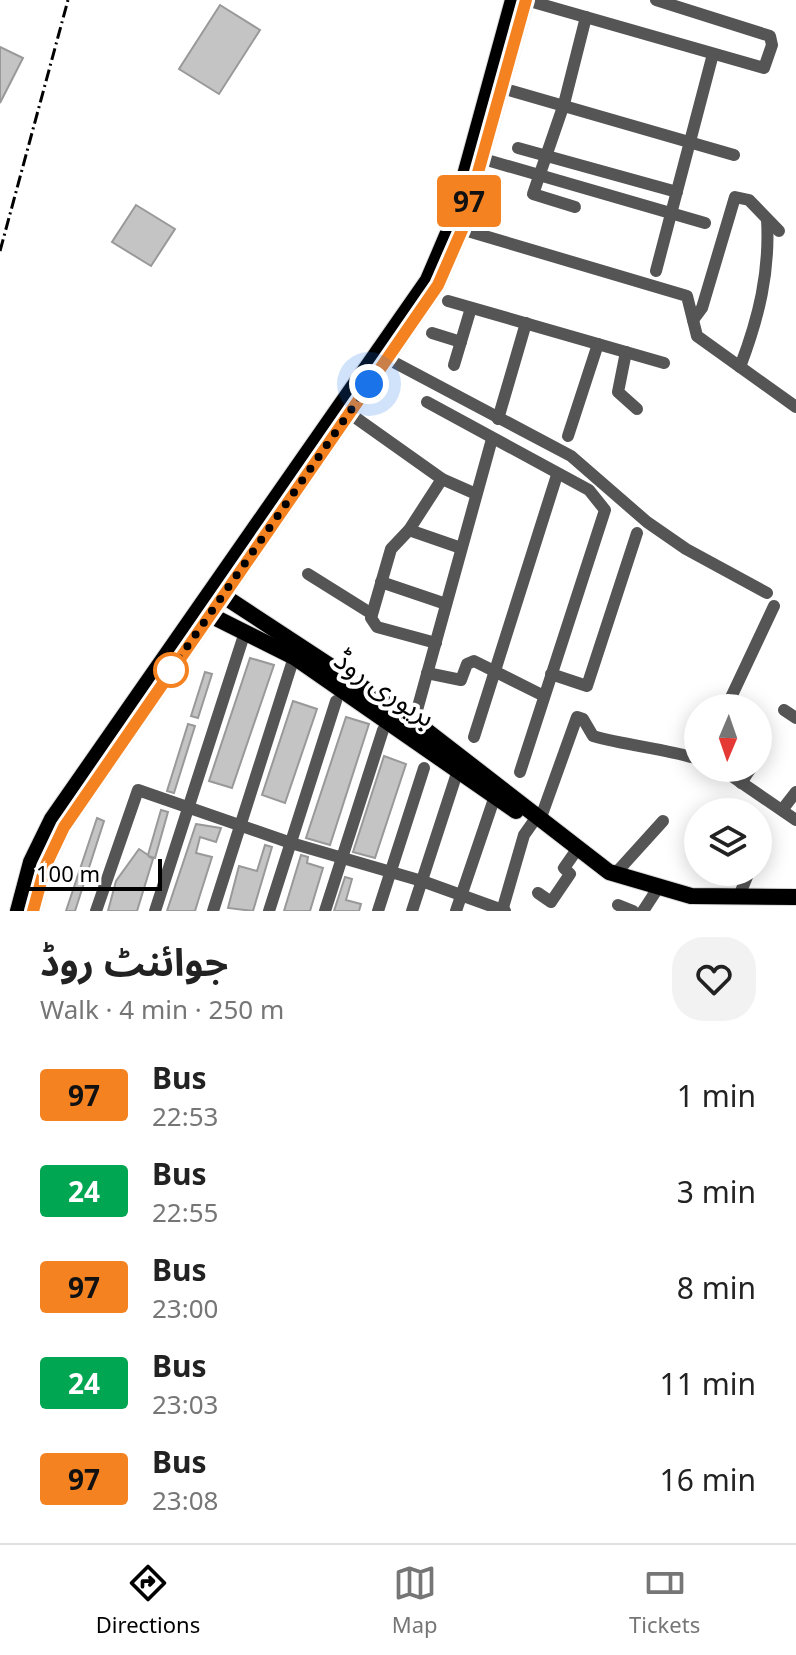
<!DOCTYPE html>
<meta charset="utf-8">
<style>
body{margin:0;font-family:"Noto Sans","Noto Sans Arabic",sans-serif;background:#f2f2f2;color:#222;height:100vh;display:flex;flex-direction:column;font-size:30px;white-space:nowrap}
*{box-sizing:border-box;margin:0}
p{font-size:26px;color:#767676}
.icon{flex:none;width:44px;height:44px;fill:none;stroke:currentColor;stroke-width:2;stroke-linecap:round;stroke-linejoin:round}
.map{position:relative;height:911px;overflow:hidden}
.sheet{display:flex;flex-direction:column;background:#fff;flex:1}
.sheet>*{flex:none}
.badge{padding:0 16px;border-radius:6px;font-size:28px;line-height:52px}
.needle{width:52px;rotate:182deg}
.buttons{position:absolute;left:684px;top:694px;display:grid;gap:16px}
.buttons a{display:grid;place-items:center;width:88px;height:88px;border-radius:50%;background:#fff;box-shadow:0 4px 20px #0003;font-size:40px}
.scale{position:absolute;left:24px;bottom:20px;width:138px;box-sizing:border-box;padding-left:8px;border:4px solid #000;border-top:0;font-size:22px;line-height:28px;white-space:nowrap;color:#000;-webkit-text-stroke:6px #fff;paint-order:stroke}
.you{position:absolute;width:40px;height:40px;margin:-20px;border:6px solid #fff;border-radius:50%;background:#1a73e8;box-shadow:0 0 0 12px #1a73e833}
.map>.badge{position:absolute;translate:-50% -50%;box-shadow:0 0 0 4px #fff}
.round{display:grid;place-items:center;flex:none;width:84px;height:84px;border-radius:32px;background:#f2f2f2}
.summary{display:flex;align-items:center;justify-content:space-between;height:136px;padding:0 40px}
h1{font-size:38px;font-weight:700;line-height:60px}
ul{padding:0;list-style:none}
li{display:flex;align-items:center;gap:24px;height:96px;padding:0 40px}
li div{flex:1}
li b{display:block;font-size:30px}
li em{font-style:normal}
li .badge{min-width:88px;font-weight:700;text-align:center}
.tab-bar{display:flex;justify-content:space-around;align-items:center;height:112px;border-top:2px solid #e0e0e0;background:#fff;font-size:22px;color:#767676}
.tab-bar a{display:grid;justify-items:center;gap:4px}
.tab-bar .selected{color:#000}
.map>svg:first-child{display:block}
.building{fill:#c4c4c4;stroke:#999;stroke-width:2}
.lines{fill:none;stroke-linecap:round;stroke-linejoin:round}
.major-casing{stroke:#dbdbdb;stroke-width:18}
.minor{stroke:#555;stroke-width:12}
.major{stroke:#000;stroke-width:16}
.rail{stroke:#000;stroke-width:3;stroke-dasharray:12 4 2 4;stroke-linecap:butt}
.line-casing{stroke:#fff;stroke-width:18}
.line{stroke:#f58220;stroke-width:12}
.walk{stroke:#000;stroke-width:8;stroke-dasharray:0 14.4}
.stop-dot{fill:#fff;stroke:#f58220;stroke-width:4}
.labels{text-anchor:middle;stroke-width:8;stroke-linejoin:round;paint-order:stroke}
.street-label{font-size:28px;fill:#000;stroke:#fff}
</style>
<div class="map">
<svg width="796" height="911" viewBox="0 0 796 911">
<rect width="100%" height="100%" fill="#fff"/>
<g class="building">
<polygon points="220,5 260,30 219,94 179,69"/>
<polygon points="0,47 23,58 0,103"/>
<polygon points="136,205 175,229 151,266 112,242"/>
<polygon points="250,658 274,665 232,788 209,781"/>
<polygon points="205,672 212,674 198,718 191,716"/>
<polygon points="293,701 317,709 285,803 262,795"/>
<polygon points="346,717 369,724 330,845 306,838"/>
<polygon points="188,724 195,726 174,793 167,791"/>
<polygon points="384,756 406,764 375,858 353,852"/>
<polygon points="161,810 168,812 155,858 148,856 153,859 137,911 108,911 116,881 139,849 148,855"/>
<polygon points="97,818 104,821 75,911 66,911"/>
<polygon points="196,824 221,828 216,842 200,837 196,853 212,857 199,898 195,911 167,911"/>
<polygon points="265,845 272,847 253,911 228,908 239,866 257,871"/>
<polygon points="301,855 308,857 307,863 323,868 310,911 284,911"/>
<polygon points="345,877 352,879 346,900 361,904 359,911 334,911"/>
</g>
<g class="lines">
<defs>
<g id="major">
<polyline points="216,591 414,721 609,872 691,896 796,897"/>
<polyline points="202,611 294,657 516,811"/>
<polyline points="18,911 31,862 52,819 428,280 451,226 513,0"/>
<polyline points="33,911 45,867 64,827 438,285 462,230 526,0"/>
</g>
</defs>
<use href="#major" class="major-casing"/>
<g class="minor">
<polyline points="526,0 764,68 772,45 770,36 656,0"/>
<polyline points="512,91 734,155"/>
<polyline points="518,148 677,192"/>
<polyline points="480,158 705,223"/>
<polyline points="575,207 533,194 564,104 586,17"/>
<polyline points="454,227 687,296 697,336 796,407"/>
<polyline points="656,271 713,54"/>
<polyline points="448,301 664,363"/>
<polyline points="693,320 702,308 735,197 749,200 779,231"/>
<polyline points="432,333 461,342"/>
<polyline points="626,352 618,392 637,409"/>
<polyline points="386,358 571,456 647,522 686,549 767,593"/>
<polyline points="454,365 471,308"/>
<path d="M740,367C759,317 770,272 767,219"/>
<polyline points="427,402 589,490 605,510 520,772"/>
<polyline points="349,413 442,479 476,494"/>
<polyline points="498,419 526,323"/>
<polyline points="568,436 598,344"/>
<polyline points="409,530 461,548"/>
<polyline points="308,574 372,614"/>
<polyline points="381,582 446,604"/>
<polyline points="436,643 377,627 371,618 391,549 409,530 442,479"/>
<polyline points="427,673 461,680 467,664 474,661 544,696"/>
<polyline points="551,674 587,686 637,533"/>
<polyline points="726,708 774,606"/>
<polyline points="784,710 796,718"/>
<polyline points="414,721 492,439"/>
<polyline points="474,737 557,475"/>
<polyline points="758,757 762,751"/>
<polyline points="720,768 796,820"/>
<polyline points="741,783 751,768"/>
<polyline points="782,810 796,792"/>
<path d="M540,820L577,717L583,719L593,736C628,746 663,748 698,759"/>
<polyline points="758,848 759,846"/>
<polyline points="615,874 663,821"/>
<polyline points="538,893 551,902 570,874 564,868 578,848"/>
<polyline points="739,896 749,872"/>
<polyline points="618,905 633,911"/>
<polyline points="96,911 138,790 291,843 422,881 505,911"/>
<polyline points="155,911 244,635"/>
<polyline points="213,911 294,657"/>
<polyline points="269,911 336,701"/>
<polyline points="325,911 383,730"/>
<polyline points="378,911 424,768"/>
<polyline points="412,911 458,770"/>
<polyline points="456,911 495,796"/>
<polyline points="502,911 524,835 536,818"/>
<polyline points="643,911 658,888"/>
</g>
<use href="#major" class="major"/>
<polyline class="rail" points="0,251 68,0"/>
</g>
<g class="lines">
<defs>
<polyline id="line" points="33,911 45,867 64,827 438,285 462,230 526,0"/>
</defs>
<use href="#line" class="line-casing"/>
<use href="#line" class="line"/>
<polyline class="walk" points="171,670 369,384"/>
</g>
<circle class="stop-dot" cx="171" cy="670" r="16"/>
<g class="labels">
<g class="street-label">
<text transform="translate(385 688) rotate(34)" y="10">بریوری روڈ</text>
</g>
</g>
</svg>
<div class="buttons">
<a><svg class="needle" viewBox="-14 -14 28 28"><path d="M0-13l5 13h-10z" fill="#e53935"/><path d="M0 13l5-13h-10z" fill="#767676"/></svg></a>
<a><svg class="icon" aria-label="layers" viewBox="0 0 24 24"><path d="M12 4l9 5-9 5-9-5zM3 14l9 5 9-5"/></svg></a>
</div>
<div class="scale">100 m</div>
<div class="you" style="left:369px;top:384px"></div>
<b class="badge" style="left:469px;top:201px;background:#f58220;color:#111">97</b>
</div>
<section class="sheet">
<div class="summary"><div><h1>جوائنٹ روڈ</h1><p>Walk · 4 min · 250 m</p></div><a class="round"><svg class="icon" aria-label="heart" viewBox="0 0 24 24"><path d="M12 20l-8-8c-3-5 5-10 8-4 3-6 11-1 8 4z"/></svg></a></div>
<ul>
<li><span class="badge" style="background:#f58220;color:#111">97</span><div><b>Bus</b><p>22:53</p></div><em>1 min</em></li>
<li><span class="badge" style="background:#00a651;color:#fff">24</span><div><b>Bus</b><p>22:55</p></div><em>3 min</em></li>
<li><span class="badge" style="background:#f58220;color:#111">97</span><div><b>Bus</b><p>23:00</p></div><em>8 min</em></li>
<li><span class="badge" style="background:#00a651;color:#fff">24</span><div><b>Bus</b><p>23:03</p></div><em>11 min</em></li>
<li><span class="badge" style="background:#f58220;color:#111">97</span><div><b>Bus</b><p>23:08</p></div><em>16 min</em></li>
</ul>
</section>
<nav class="tab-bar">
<a class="selected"><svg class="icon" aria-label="directions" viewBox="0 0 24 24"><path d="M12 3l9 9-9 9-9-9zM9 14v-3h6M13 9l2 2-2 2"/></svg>Directions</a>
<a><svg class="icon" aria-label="map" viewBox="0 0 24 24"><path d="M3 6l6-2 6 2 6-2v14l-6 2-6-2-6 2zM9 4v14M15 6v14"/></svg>Map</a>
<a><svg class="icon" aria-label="tickets" viewBox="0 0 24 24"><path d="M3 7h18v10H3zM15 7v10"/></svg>Tickets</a>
</nav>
